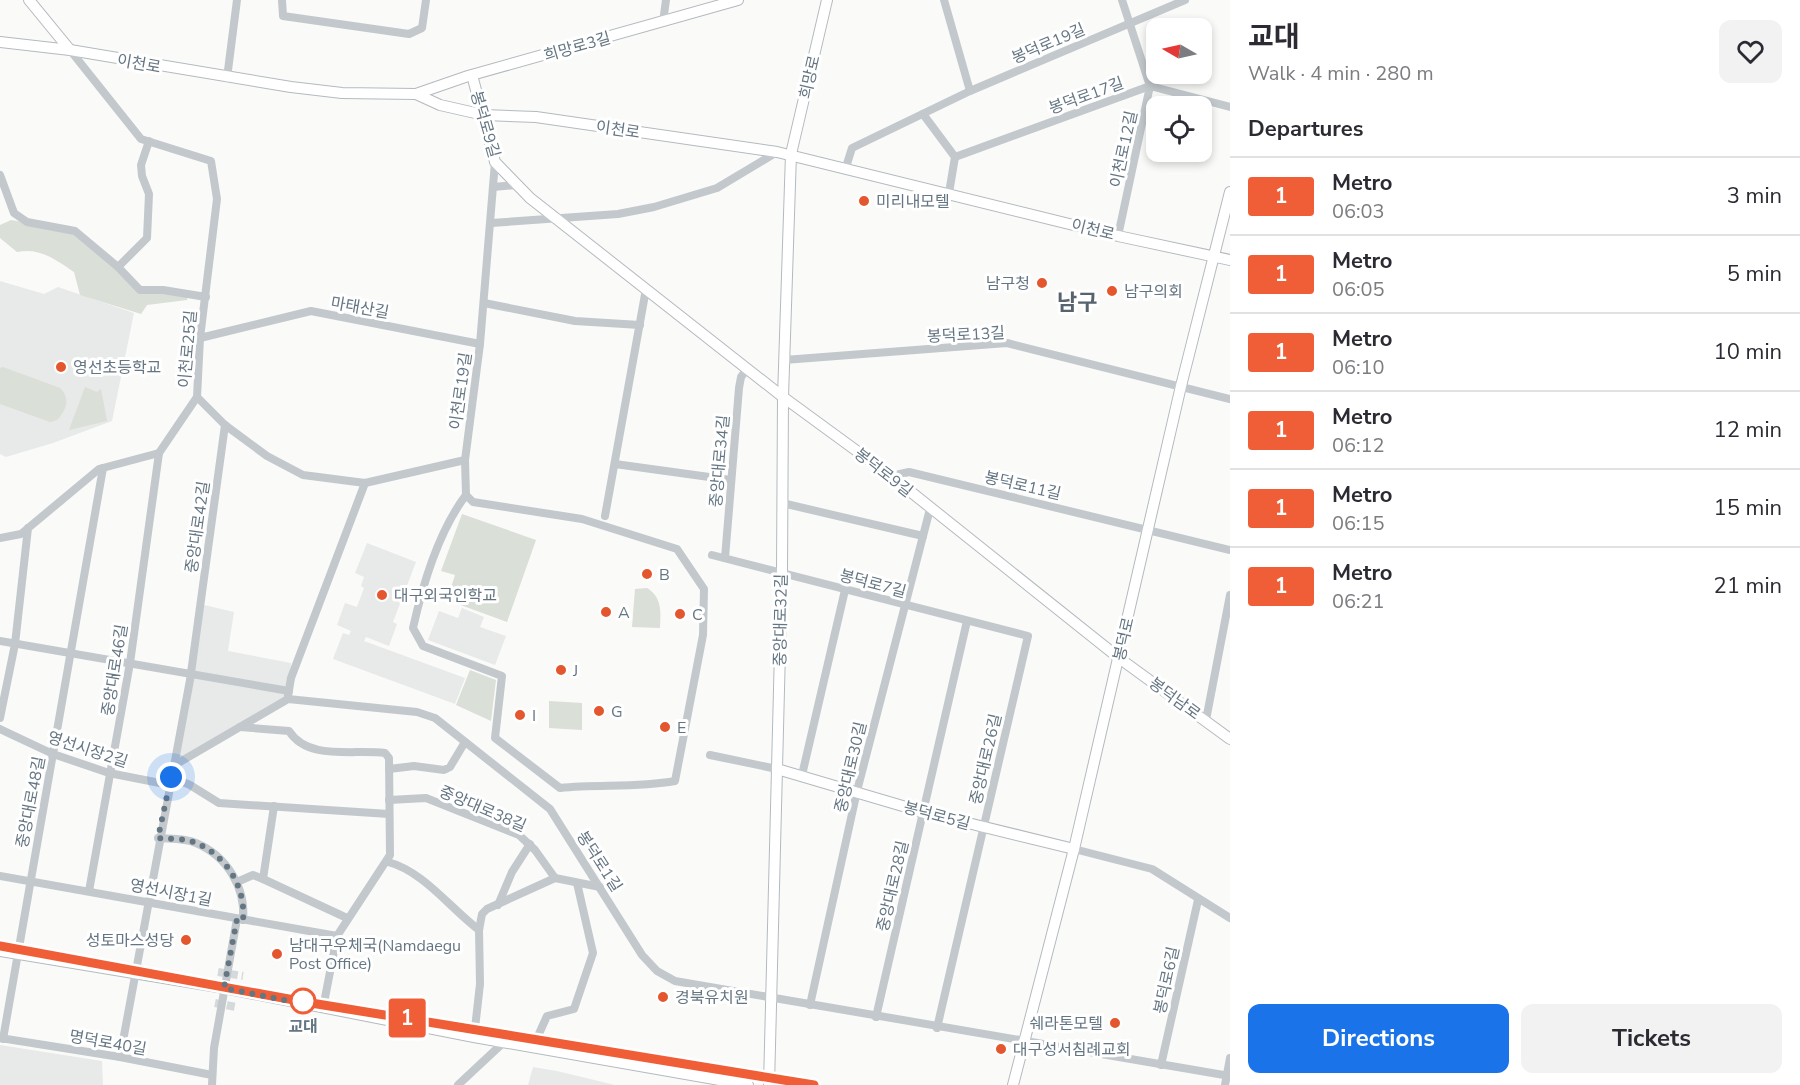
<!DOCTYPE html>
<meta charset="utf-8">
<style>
body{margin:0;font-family:"Nunito Sans","Noto Sans KR",sans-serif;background:#f2f2f3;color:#2b2b33;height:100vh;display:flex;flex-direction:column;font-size:22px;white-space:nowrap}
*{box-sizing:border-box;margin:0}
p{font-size:20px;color:#7c7c81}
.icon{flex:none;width:33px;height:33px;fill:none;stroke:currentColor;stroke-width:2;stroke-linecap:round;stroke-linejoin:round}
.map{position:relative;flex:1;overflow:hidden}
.drawer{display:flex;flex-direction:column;background:#fff;width:570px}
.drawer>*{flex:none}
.badge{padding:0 12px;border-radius:4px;font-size:21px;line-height:39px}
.needle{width:39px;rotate:279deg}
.tools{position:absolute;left:1146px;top:18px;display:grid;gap:12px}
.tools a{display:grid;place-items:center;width:66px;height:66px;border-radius:12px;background:#fff;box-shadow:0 3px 9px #0003;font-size:30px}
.you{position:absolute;width:30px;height:30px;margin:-15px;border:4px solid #fff;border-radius:50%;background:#1a73e8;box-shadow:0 0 0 9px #1a73e833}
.map>.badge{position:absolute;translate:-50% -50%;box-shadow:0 0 0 3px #fff}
h2{padding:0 18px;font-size:22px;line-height:54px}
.round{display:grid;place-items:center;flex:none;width:63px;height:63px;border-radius:12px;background:#f2f2f3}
.overview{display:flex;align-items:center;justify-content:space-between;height:102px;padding:0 18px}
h1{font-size:28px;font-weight:700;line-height:45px}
.primary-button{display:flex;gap:12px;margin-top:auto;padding:12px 18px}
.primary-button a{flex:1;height:69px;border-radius:12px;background:#1a73e8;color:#fff;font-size:24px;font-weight:700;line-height:69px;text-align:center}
.primary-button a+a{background:#f2f2f3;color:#2b2b33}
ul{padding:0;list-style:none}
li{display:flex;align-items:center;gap:18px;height:78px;padding:0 18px;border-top:2px solid #e1e1e2}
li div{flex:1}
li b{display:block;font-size:22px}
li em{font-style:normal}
li .badge{min-width:66px;font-weight:700;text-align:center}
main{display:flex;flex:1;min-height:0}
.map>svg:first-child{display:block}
.built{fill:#e8e9e9}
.green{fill:#dadfd7}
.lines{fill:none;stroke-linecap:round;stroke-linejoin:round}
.street-tunnel{stroke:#d5d9db;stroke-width:8;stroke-dasharray:8 4;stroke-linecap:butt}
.secondary-casing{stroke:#b3babf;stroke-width:12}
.street{stroke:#c3c8cc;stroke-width:8}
.secondary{stroke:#fff;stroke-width:10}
.line-casing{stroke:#fff;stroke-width:14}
.line{stroke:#ef5e37;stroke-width:9}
.walk{stroke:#657683;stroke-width:6;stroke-dasharray:0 10.8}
.poi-dot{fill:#e4572e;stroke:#fff;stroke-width:2}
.stop-dot{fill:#fff;stroke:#ef5e37;stroke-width:3}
.labels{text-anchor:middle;stroke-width:6;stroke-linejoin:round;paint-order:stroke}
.street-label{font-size:16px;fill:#657683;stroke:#fff}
.poi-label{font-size:16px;fill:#657683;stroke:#fff;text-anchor:start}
.stop-label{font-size:16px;font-weight:bold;fill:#657683;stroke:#fff}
.district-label{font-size:22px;font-weight:bold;fill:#57646e;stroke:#fff}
</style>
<main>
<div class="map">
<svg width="1230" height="1085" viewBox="0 0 1230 1085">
<rect width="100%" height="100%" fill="#fafaf8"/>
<g class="built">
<polygon points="0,281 44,294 58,287 134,313 112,421 53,443 6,457 0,454"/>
<polygon points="367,543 416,562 393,622 397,624 389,646 366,637 364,641 465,678 455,704 333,659 343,633 349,635 351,631 337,625 345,603 357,607 364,588 361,586 364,577 355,573"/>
<polygon points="200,604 234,612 228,651 291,663 288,699 173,766"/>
<polygon points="462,608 484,617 480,627 506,636 495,665 428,640 439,611 458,618"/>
<polygon points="0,1045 102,1061 103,1085 0,1085"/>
<polygon points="533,1067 557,1071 615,1085 528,1085"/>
</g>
<g class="green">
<path d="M11,220L75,231L140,290L188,294L187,300L147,305L141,314L80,295L74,272C56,260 40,247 17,252L0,238V225Z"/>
<path d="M3,367L60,388C71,399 66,410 57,420L50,422L0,404V368Z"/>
<polygon points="85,387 97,392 101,389 107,421 69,430"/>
<polygon points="462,514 536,540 507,622 447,600 455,575 441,571"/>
<path d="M647,588C662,597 661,612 660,628L632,627L635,589Z"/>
<polygon points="470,670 496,680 491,721 456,705"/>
<polygon points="549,701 582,703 582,730 549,728"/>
</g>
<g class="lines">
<g class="street-tunnel">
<polyline points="218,972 243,976"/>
<polyline points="215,1003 236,1007"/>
</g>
<defs>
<g id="secondary">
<polyline points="29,0 70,50"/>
<polyline points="0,42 70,50 291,87 342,93 416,94 440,105 484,115 536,117 777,152 1118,236 1230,260"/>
<polyline points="472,75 495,162 530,198 783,397 891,476 1119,658 1230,739"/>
<polyline points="416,94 468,76 738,0"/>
<polyline points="777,769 923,812 1074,849"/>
<polyline points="0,951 224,988 474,1037 748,1085"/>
<polyline points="769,1085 782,571 783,397 791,154 827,0"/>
<polyline points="1013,1085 1074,849 1181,386 1230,192"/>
</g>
</defs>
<use href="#secondary" class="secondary-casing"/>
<g class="street">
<polyline points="282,0 283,16 409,34 422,28 426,0"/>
<polyline points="944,0 970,91"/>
<polyline points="663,22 666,0"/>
<polyline points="227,78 237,0"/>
<polyline points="923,114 955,157 949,193"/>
<polyline points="955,157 1150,86 1230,107"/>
<polyline points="846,167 852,148 970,91 1185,0"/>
<polyline points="0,175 14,213 27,222 75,231 118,267 140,290 163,290 206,297"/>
<polyline points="493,187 517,185"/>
<polyline points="491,223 618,214 654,207 717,188 777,152"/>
<polyline points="1118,236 1150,86 1122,0"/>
<polyline points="118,267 147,238 149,194 142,176 141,165 149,141"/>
<polyline points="484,303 575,321 640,325"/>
<polyline points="200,338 311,311 480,344"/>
<polyline points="784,360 1007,343 1230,399"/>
<polyline points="197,397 225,425 267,456 303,475 365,483 465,460"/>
<polyline points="615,464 731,480"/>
<polyline points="891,476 909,472 1230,550"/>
<path d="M466,495C438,532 423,583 413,628L423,646L502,676L495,738L560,788C599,784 637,788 675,781L703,635L704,589L677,549L582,519L473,502L466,495L465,460L480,344L495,162"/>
<polyline points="782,503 923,536"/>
<polyline points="605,516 646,289"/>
<polyline points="0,538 21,534 99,469 159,453 197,397 200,338 217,199 211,161 141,139 70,50"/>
<polyline points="712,555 1028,636 937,1028"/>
<polyline points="725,558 739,388 741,377 747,369"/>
<polyline points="0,641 289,691"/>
<polyline points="288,696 291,678 365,483"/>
<polyline points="0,718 15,644 28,528"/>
<polyline points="1206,720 1230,595"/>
<path d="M240,727L289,731C308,761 354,749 385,753L389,758L390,855L337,936L323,1008"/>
<polyline points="0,729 53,754 109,773 170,785"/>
<polyline points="710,755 777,769"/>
<polyline points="173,766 288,699 417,712 435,718 550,809 642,955 657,971 675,981 1230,1076"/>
<polyline points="389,769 414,766 444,770 450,767 465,742"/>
<polyline points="802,775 845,590"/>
<polyline points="171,777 190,785 219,803 389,814"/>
<polyline points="389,800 426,798 519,835 535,850 555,878 600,887"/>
<path d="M158,838C170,839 185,838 196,843C227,856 246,888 243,920"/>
<polyline points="1074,849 1152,869 1230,918"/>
<path d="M388,862C423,871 450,908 479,930"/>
<polyline points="0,876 337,936"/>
<polyline points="263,879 347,918"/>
<polyline points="237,882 253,875 263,879 274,806"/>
<polyline points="89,891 130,663 159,453"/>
<polyline points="498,905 512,872 530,844"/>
<polyline points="810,1005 857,791 930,509"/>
<polyline points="876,1017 967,621"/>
<polyline points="474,1037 480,984 479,930 482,914 487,909 555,878"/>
<polyline points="0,1038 120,1057 212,1075"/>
<polyline points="3,1039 103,468"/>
<polyline points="533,1047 547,1016 574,1009 593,953 577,883"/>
<polyline points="120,1057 190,680 225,425"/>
<polyline points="1161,1065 1198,900"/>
<polyline points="212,1085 214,1048 237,919"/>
<polyline points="458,1085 504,1042"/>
<polyline points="1225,1085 1230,1058"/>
</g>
<use href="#secondary" class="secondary"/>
</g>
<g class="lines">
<defs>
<polyline id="line" points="0,946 305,1002 814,1085"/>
</defs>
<use href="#line" class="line-casing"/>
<use href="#line" class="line"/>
<path class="walk" d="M171,777L158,838C170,839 185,838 196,843C227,856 246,888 243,920L237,919L224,988L304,1004L303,1001"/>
</g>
<g class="poi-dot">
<circle cx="864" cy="201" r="6"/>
<circle cx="1042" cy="283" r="6"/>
<circle cx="1112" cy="291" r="6"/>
<circle cx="61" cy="367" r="6"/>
<circle cx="647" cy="574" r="6"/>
<circle cx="382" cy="595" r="6"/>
<circle cx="606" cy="612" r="6"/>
<circle cx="680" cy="614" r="6"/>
<circle cx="561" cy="670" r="6"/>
<circle cx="599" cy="711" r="6"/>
<circle cx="520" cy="715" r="6"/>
<circle cx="665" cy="727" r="6"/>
<circle cx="186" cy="940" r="6"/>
<circle cx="277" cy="954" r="6"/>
<circle cx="663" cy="997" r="6"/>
<circle cx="1115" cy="1023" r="6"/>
<circle cx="1001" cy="1049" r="6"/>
</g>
<circle class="stop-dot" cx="303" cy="1001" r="12"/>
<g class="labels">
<g class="street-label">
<text transform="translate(1048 43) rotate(-23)" y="6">봉덕로19길</text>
<text transform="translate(577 46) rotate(-16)" y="6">희망로3길</text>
<text transform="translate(139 63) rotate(10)" y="6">이천로</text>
<text transform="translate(809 77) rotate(-77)" y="6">희망로</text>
<text transform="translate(1086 95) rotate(-20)" y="6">봉덕로17길</text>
<text transform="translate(486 124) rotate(74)" y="6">봉덕로9길</text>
<text transform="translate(618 129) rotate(8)" y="6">이천로</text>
<text transform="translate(1123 149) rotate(-78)" y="6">이천로12길</text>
<text transform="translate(1093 229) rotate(14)" y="6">이천로</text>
<text transform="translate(360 307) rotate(10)" y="6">마태산길</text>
<text transform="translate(966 334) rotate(-3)" y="6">봉덕로13길</text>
<text transform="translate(187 349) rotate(-85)" y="6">이천로25길</text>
<text transform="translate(460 391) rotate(-82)" y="6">이천로19길</text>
<text transform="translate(719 461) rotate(-85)" y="6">중앙대로34길</text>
<text transform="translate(884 472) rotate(38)" y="6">봉덕로9길</text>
<text transform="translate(1023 485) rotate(13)" y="6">봉덕로11길</text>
<text transform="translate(197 527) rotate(-82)" y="6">중앙대로42길</text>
<text transform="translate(873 583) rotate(15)" y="6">봉덕로7길</text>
<text transform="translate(780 620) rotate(-89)" y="6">중앙대로32길</text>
<text transform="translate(1123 639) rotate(-77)" y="6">봉덕로</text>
<text transform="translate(114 670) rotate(-81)" y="6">중앙대로46길</text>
<text transform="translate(1175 698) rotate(36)" y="6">봉덕남로</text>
<text transform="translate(88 749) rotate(18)" y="6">영선시장2길</text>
<text transform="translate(985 759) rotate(-77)" y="6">중앙대로26길</text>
<text transform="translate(850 767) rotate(-77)" y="6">중앙대로30길</text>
<text transform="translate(30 802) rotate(-79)" y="6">중앙대로48길</text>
<text transform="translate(483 808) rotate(23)" y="6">중앙대로38길</text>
<text transform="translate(937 815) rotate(15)" y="6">봉덕로5길</text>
<text transform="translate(600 861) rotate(57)" y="6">봉덕로1길</text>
<text transform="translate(892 886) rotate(-77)" y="6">중앙대로28길</text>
<text transform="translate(171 892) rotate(11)" y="6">영선시장1길</text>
<text transform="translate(1166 980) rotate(-78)" y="6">봉덕로6길</text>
<text transform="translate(108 1042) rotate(10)" y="6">명덕로40길</text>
</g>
<g class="poi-label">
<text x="876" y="207">미리내모텔</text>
<text x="1030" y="289" text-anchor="end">남구청</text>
<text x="1124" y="297">남구의회</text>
<text x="73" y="373">영선초등학교</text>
<text x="659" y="580">B</text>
<text x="394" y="601">대구외국인학교</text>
<text x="618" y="618">A</text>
<text x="692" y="620">C</text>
<text x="573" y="676">J</text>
<text x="611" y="717">G</text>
<text x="532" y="721">I</text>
<text x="677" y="733">E</text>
<text x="174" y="946" text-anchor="end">성토마스성당</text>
<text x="289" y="951">남대구우체국(Namdaegu<tspan x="289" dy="18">Post Office)</tspan></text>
<text x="675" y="1003">경북유치원</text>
<text x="1103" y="1029" text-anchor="end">쉐라톤모텔</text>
<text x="1013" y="1055">대구성서침례교회</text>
</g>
<g class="stop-label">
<text x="303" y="1032">교대</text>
</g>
<g class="district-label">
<text x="1077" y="310">남구</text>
</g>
</g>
</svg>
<div class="tools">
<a><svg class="needle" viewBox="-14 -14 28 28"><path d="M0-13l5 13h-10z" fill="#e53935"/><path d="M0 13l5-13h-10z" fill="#7c7c81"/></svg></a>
<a><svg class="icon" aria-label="locate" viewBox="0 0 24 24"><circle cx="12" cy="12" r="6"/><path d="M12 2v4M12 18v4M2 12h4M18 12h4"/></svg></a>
</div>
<div class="you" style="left:171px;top:777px"></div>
<b class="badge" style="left:407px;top:1018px;background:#ef5e37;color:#fff">1</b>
</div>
<section class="drawer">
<div class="overview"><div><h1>교대</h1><p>Walk · 4 min · 280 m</p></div><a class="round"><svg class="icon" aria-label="heart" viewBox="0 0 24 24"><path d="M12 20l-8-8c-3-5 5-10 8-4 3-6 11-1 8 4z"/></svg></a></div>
<h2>Departures</h2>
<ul>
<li><span class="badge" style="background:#ef5e37;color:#fff">1</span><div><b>Metro</b><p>06:03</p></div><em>3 min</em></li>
<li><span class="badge" style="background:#ef5e37;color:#fff">1</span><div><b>Metro</b><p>06:05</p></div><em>5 min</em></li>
<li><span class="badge" style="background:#ef5e37;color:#fff">1</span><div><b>Metro</b><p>06:10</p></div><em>10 min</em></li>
<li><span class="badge" style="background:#ef5e37;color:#fff">1</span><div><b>Metro</b><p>06:12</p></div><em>12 min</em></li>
<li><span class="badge" style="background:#ef5e37;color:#fff">1</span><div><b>Metro</b><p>06:15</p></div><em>15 min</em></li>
<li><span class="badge" style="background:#ef5e37;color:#fff">1</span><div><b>Metro</b><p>06:21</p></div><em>21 min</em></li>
</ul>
<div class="primary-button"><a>Directions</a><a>Tickets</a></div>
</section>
</main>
